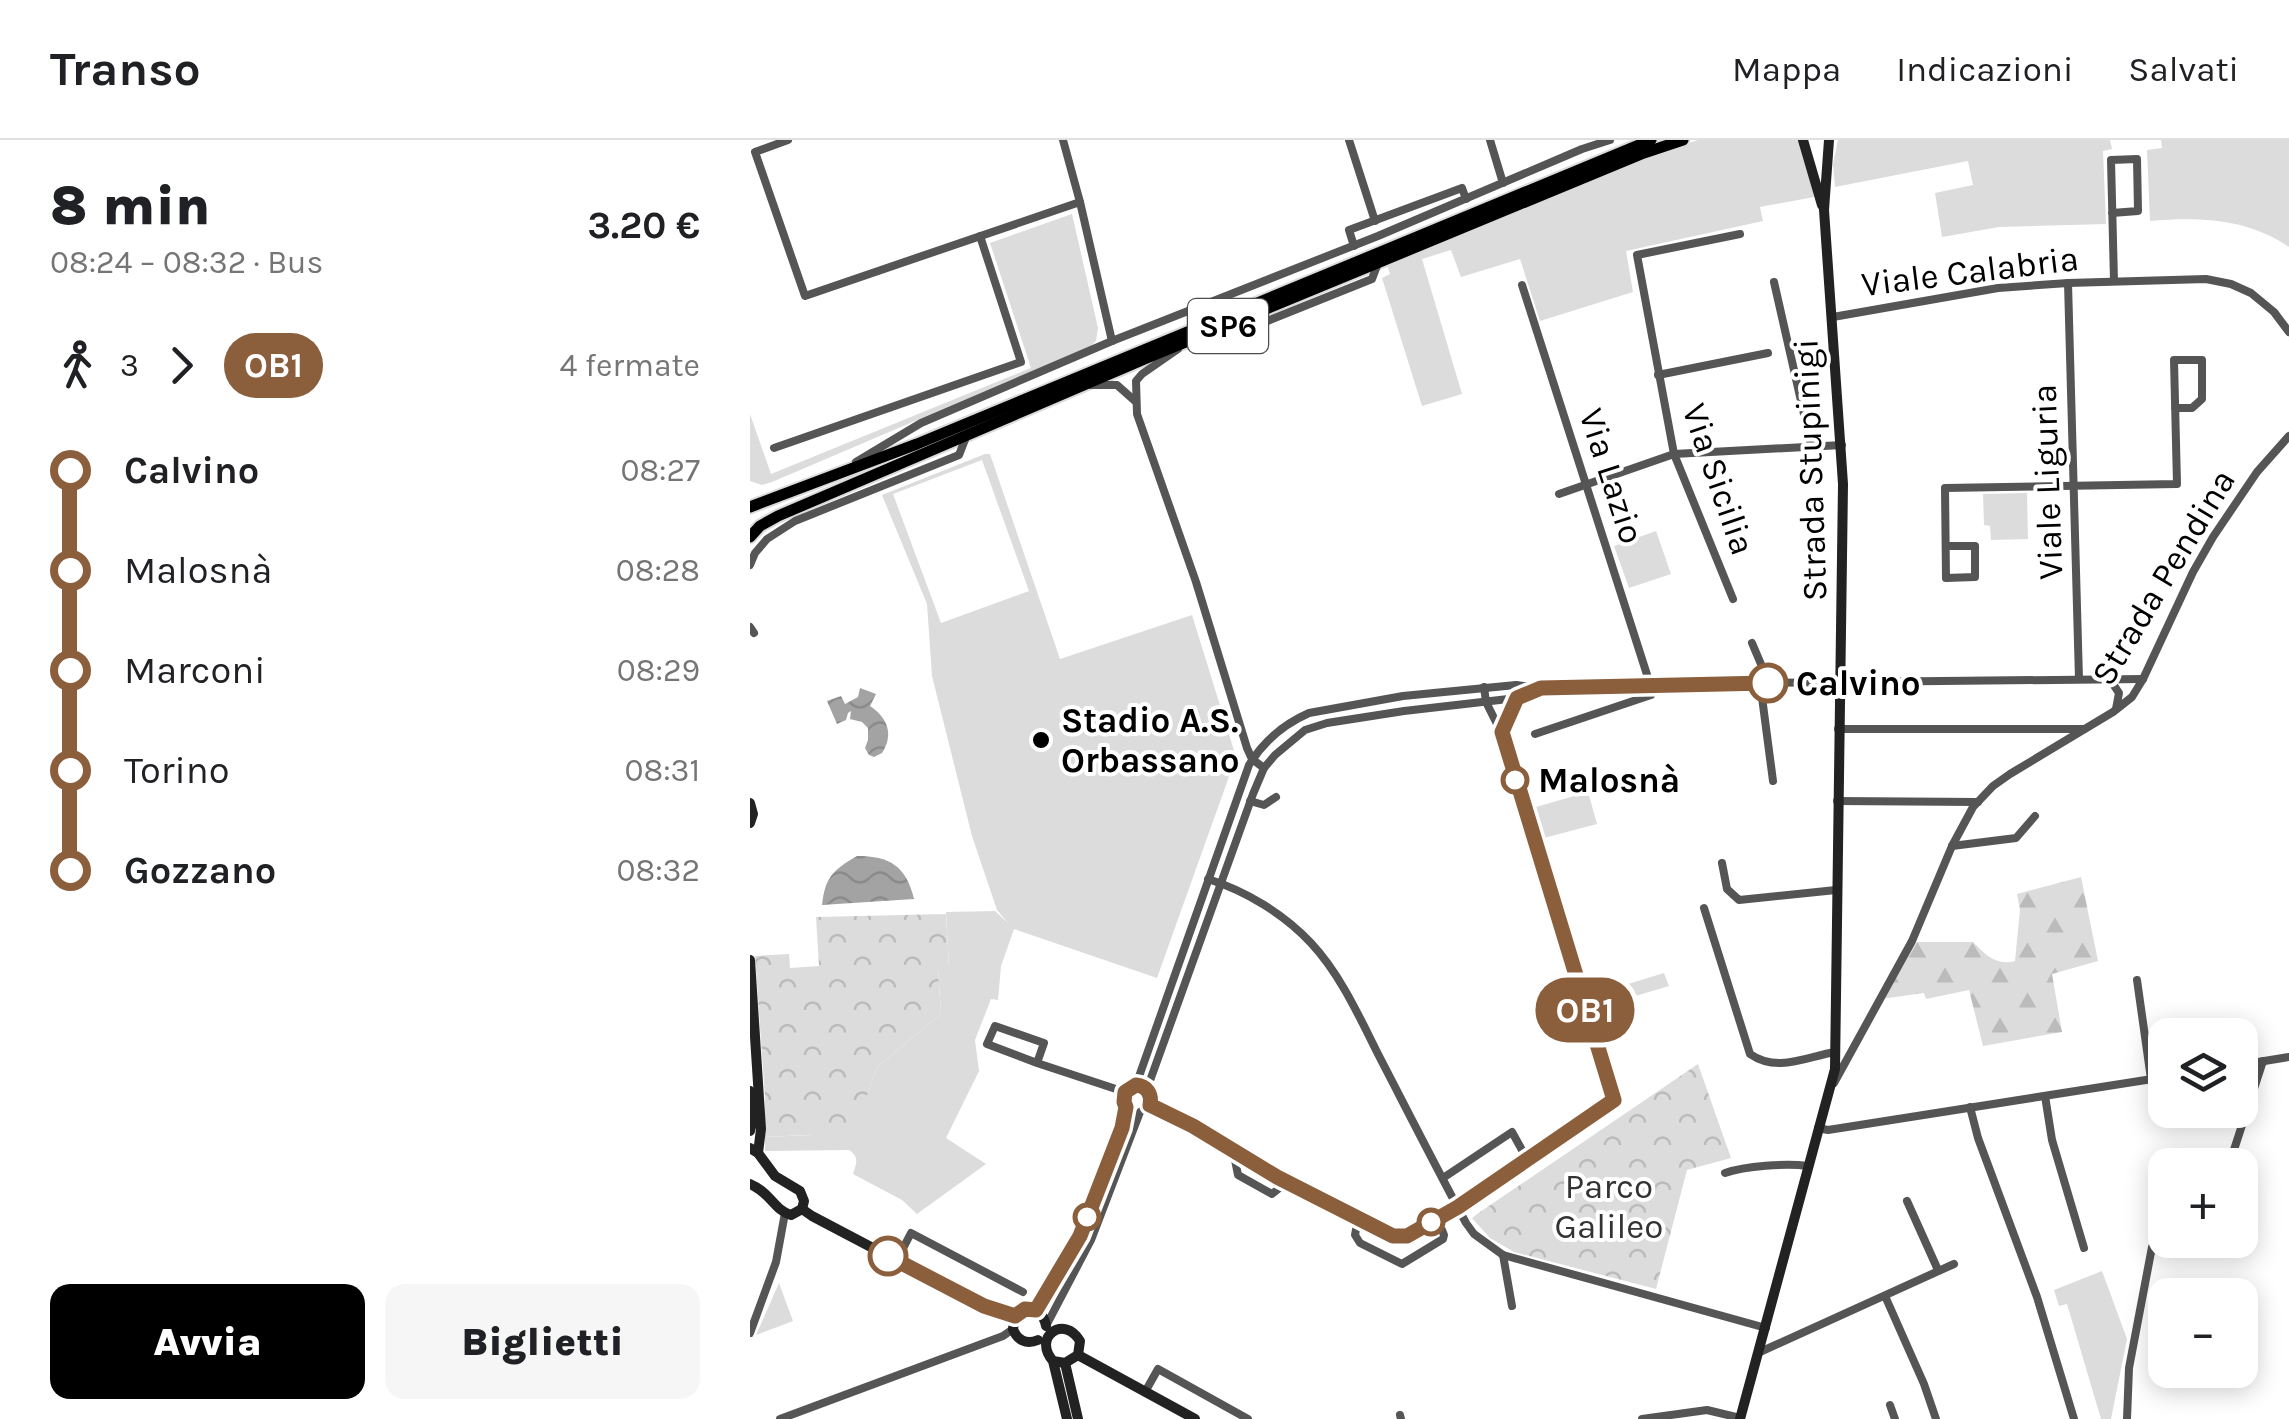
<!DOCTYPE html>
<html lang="it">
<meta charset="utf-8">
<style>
body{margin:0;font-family:Karla,sans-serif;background:#f6f6f6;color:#202124;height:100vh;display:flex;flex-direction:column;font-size:38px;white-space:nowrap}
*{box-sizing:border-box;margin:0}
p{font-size:32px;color:#757577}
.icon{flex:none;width:55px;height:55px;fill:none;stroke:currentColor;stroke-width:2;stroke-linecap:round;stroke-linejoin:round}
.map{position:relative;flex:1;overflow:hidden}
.side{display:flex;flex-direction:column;background:#fff;width:750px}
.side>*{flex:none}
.badge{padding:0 20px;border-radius:32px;font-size:35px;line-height:65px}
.controls{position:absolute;left:1398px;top:878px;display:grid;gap:20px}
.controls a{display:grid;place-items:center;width:110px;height:110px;border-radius:20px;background:#fff;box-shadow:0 5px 25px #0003;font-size:50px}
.map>.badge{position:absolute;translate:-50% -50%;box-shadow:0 0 0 5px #fff}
.legs{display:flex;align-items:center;gap:15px;height:110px;padding:0 50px;font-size:32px}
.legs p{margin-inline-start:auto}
.summary{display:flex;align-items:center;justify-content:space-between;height:170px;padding:0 50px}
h1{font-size:55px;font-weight:800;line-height:75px}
.action{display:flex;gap:20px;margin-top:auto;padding:20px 50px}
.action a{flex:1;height:115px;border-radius:20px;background:#000;color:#fff;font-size:40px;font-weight:800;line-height:115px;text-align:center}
.action a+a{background:#f6f6f6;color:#202124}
ul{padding:0 50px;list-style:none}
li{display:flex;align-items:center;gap:35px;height:100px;font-size:38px}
li i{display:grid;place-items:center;width:15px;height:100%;margin:0 12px;background:currentColor}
li i::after{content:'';width:25px;height:25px;margin:-12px;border:8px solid;border-radius:50%;background:#fff}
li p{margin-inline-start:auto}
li:first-child i{background:linear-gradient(#0000 50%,currentColor 0)}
li:last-child i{background:linear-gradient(currentColor 50%,#0000 0)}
header{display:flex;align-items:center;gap:60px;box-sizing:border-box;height:140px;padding:0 50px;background:#fff;border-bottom:2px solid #e0e0e0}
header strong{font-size:48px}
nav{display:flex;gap:55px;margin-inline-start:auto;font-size:35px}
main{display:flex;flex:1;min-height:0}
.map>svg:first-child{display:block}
.grass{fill:#dcdcdc;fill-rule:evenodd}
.forest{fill:url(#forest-firs)}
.park{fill:url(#park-crowns)}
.water{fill:url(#water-waves)}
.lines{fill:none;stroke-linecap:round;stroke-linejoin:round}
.primary-casing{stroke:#dbdbdb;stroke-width:15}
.street{stroke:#555;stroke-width:8}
.secondary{stroke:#222;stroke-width:10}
.primary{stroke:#000;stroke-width:11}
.line-1-casing{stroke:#fff;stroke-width:22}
.line-1{stroke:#8b5e3c;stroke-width:15}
.stop-1-dot{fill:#fff;stroke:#8b5e3c;stroke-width:5}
.poi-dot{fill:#000;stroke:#fff;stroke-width:4}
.labels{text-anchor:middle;stroke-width:8;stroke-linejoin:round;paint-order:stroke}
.shield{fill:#fff;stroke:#4c4c4c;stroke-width:2.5}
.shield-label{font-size:32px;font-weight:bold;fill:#000}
.street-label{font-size:35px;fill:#000;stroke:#fff}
.stop-label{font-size:35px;font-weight:bold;fill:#000;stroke:#fff;text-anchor:start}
.poi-label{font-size:35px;font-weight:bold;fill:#000;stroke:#fff;text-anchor:start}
.park-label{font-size:35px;fill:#333;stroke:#fff}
</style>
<header>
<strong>Transo</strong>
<nav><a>Mappa</a><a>Indicazioni</a><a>Salvati</a></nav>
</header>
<main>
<section class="side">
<div class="summary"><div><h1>8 min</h1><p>08:24 – 08:32 · Bus</p></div><b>3.20 €</b></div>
<div class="legs"><svg class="icon" aria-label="walk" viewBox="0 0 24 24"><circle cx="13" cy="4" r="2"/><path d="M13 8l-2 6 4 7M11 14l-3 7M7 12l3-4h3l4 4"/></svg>3<svg class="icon" aria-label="forward" viewBox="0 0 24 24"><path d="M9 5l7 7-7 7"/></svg><b class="badge" style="background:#8b5e3c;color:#fff">OB1</b><p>4 fermate</p></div>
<ul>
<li><i style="color:#8b5e3c"></i><b>Calvino</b><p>08:27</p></li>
<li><i style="color:#8b5e3c"></i><span>Malosnà</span><p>08:28</p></li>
<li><i style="color:#8b5e3c"></i><span>Marconi</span><p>08:29</p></li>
<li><i style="color:#8b5e3c"></i><span>Torino</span><p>08:31</p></li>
<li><i style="color:#8b5e3c"></i><b>Gozzano</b><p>08:32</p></li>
</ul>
<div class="action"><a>Avvia</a><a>Biglietti</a></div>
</section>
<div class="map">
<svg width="1539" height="1279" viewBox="0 0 1539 1279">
<defs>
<pattern id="forest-firs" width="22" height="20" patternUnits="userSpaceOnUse" patternTransform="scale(2.5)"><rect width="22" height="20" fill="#dcdcdc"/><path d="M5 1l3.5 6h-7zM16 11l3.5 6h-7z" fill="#bbb"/></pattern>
<pattern id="park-crowns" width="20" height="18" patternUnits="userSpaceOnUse" patternTransform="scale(2.5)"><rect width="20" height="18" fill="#dcdcdc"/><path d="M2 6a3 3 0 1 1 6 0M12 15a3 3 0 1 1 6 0" fill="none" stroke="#bbb"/></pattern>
<pattern id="water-waves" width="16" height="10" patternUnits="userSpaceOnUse" patternTransform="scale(2.5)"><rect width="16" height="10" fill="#a3a3a3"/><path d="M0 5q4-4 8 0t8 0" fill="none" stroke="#8b8b8b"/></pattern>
</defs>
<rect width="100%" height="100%" fill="#fff"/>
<g class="grass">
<polygon points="948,0 1048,0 1057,22 1064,57 1010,67 1013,81 876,111 883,152 790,181 770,119 711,137 701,110 672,119 712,254 672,266 632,138 640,134 637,125 897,16"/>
<polygon points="1088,0 1360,0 1362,9 1353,11 1356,84 1249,87 1192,97 1185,53 1223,45 1218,21 1085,47 1083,24"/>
<path d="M1411,0H1539V107C1497,78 1448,77 1400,81L1397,10L1412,8Z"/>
<polygon points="322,74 348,188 346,201 341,206 22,342 12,345 0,341 0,274 21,334 281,228 240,103"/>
<path d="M235,314H240L310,519L442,475L486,617L407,838L264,789L251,826L248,860L241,859L225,900L229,931L196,998L236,1024L167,1074L152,1060L103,1034C106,1024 110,1017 99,1010L15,1011V997L62,995L117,956L127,927L191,874L188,828L199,826L196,772L245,771L258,783L247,770L222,696L182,536L177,464L132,355ZM232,320L279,451L191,483L143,354Z"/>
<polygon points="1277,353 1278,399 1241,400 1240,386 1234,385 1233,354"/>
<polygon points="906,391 921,434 879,448 864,406"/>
<polygon points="838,652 847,684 794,698 786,667"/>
<polygon points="914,833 919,846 882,857 878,844"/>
<polygon points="1352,1131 1377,1199 1361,1279 1351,1279 1317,1164 1309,1166 1304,1150"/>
<polygon points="29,1143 43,1181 6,1195"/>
</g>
<path class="forest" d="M1331,737L1348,821L1302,834L1312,892L1233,906L1219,850L1176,859L1174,853L1131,859L1164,802H1223C1236,815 1246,826 1265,821L1270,770L1267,754Z"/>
<g class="park">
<polygon points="196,774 199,827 188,829 191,874 127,927 117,956 121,992 15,997 15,957 5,816 39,814 40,828 69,826 66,777"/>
<polygon points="948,924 981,1018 937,1030 906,1149 764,1112 740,1098 722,1078 730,1072"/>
</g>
<g class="water">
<path d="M110,548L126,554L120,566C138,578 144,595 132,613L124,617L119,615L115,608L118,600V588L112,582L100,579L101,571L98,573L96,580L87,584L77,561L91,556L95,564L108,557Z"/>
<path d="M107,716C140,716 156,726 164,759L72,765C75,737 83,730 107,716Z"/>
</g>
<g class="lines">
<defs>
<g id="primary">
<polyline points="0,367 167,304 901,0"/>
<polyline points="0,397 10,386 28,376 397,218 894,13 933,0"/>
</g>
</defs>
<use href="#primary" class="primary-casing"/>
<g class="street">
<polyline points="38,0 5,12 55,156 330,62"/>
<polyline points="313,0 330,62 362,201"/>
<polyline points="599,0 625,81"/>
<polyline points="740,0 753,43"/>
<polyline points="1362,73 1388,71 1387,19 1361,20 1364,141"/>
<polyline points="604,106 599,90 712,48 716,59"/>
<polyline points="1024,142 1061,305"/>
<polyline points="1318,143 1329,539"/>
<polyline points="772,145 900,544 901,555 785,594"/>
<polyline points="1083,177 1248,148 1318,143 1456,139 1481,144 1501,153 1524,172 1539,192"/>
<polyline points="445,202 470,200 622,139 628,123"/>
<polyline points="428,209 392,234 386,241 387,274 446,442 497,608 502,619 514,628"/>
<polyline points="908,235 1018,213"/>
<polyline points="341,245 367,245 385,261"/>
<polyline points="24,308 271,222 230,96"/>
<polyline points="106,322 171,283 362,201 628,96 832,9 860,0"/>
<polyline points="809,354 924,314 1092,305"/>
<polyline points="1196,406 1225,406 1225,437 1196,438 1195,348 1427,344 1424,220 1452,220 1452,259 1442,268 1425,268"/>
<polyline points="0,425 5,413 17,399 45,381 209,315 216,297"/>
<polyline points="983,459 924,314 887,115 990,94"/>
<polyline points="0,487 4,493"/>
<polyline points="1002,503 1019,543"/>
<polyline points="1357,540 1363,544 1369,553 1366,569"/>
<polyline points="1010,542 1023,641"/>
<polyline points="1088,589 1334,589"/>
<polyline points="751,592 767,558 766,545"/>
<polyline points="500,661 514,665 526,657"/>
<polyline points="1087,661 1228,662"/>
<polyline points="1202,706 1266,698 1285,676"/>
<polyline points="972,723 977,749 989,760 1086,750"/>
<path d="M458,739C496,751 534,774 561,803C590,834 609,876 628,914C657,970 686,1027 716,1083L724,1094L753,1115L1016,1188"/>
<path d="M954,768L1000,914C1027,933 1056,917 1085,912"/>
<polyline points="1387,840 1401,939"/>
<polyline points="287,923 294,903 245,886 237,904 287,923 375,952"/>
<polyline points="1490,925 1539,917"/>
<polyline points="1084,943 1162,801 1202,706 1223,667 1243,646 1260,634 1363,572 1382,557 1393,539 1443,432 1463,397 1507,332 1539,296"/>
<path d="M375,952L386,945L499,625C513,602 534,584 559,573L653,556L766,545L791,548L900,544L1393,539"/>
<polyline points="1295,956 1302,1000 1334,1108"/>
<path d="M400,965C414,972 428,978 442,986C478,1005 626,1102 657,1096L708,1067L863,959L751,592L736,562L734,547"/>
<polyline points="400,965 400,954 397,949 503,654 514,628 525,615 555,590 577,583 654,571 767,558 787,550"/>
<polyline points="1220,967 1228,998 1287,1157 1324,1279"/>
<polyline points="1068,988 1078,990 1415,937"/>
<polyline points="483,1010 488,1035 522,1054 537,1042"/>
<polyline points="1479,1025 1513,921"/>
<path d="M975,1033C995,1026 1036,1023 1058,1026"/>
<polyline points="693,1038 762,992 777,1019"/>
<polyline points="1157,1061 1188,1130"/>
<polyline points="608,1079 605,1095 610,1103 652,1124 693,1099 694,1095 687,1078"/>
<polyline points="753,1115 762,1166"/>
<polyline points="147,1120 161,1093 273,1152"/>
<polyline points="1135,1156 1174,1244 1186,1279"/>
<polyline points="287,1170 329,1096 372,988 377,967 374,962 375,952"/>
<polyline points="296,1186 341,1100 390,972 400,965"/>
<polyline points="0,1193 26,1122 35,1073"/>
<polyline points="1010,1212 1204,1124"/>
<polyline points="395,1252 408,1229 498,1279"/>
<polyline points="1140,1265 1145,1279"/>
<polyline points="650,1275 651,1279"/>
<polyline points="30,1279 253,1196 263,1189"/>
<polyline points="892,1279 957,1270 990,1278"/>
<polyline points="1377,1279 1379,1228 1402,1107 1415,1092"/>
</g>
<g class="secondary">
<polyline points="1053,0 1072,65"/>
<polyline points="0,663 3,674 0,683"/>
<polyline points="0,820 11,989 8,1013"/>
<polyline points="0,951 2,983 0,991"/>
<polyline points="0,1008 8,1013 25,1036 50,1051 54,1061 52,1069"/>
<path d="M0,1044C21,1053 24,1070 41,1075L52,1069"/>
<polyline points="52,1069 62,1076 233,1166 265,1176"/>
<path d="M265,1176L263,1189C267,1200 276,1205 288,1200"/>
<path d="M265,1176C277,1164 293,1169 296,1186"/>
<polyline points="328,1215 445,1279"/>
<path d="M303,1221L315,1223L328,1215L330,1201C314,1174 282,1197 303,1221L317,1279"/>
<polyline points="315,1223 328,1279"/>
<polyline points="990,1279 1085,929 1093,344 1074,70 1079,0"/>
</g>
<use href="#primary" class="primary"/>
</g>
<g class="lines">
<defs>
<path id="line-1" d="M138,1116L234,1166L265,1176L275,1169L286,1170L330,1096L372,988L376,967L374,962L375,952L386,945C397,946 402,954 400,965L443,986L527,1037L643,1096H657L708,1067L864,960L752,592L767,558L791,548L1018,543"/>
</defs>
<use href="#line-1" class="line-1-casing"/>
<use href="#line-1" class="line-1"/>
</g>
<g class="stop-1-dot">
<circle cx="1018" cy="543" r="18"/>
<circle cx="765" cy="640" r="12"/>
<circle cx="337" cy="1077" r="12"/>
<circle cx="681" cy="1082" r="12"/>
<circle cx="138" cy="1116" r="18"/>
</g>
<circle class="poi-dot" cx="291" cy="600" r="10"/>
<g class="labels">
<rect class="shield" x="438" y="159" width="80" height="54" rx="8"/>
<g class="shield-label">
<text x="478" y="197">SP6</text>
</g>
<g class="street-label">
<text transform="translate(1220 131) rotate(-7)" y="12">Viale Calabria</text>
<text transform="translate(1060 330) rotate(-92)" y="12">Strada Stupinigi</text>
<text transform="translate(862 336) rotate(72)" y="12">Via Lazio</text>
<text transform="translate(969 339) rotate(71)" y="12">Via Sicilia</text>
<text transform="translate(1297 342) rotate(-92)" y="12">Viale Liguria</text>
<text transform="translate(1413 437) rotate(-59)" y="12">Strada Pendina</text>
</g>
<g class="stop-label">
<text x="1046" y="555">Calvino</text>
<text x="788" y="652">Malosnà</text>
</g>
<g class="poi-label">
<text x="311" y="592">Stadio A.S.<tspan x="311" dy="40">Orbassano</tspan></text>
</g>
<g class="park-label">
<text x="859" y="1058">Parco<tspan x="859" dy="40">Galileo</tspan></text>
</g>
</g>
</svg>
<div class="controls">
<a><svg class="icon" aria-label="layers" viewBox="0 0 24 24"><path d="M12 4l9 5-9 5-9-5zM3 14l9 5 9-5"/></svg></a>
<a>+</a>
<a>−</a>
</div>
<b class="badge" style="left:835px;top:870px;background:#8b5e3c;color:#fff">OB1</b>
</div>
</main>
